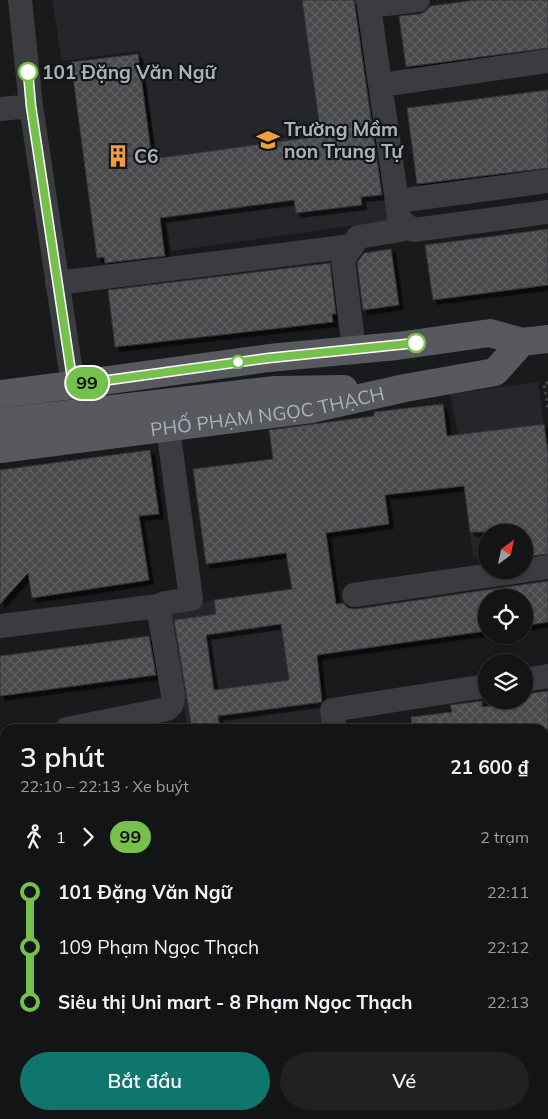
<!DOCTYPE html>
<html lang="vi">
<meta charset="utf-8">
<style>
body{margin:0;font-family:Mulish,sans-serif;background:#202122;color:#f1f3f6;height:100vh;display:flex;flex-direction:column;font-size:19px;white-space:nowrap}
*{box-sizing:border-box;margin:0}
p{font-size:16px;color:#9d9ea0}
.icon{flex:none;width:28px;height:28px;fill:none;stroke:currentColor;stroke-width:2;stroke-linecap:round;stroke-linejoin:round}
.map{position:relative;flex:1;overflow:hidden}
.details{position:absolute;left:0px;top:724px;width:549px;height:396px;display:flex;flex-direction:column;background:#131415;border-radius:15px 15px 0 0;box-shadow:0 1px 4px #0004,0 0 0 1px #323334}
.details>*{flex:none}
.badge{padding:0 10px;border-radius:16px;font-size:18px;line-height:32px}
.needle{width:32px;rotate:33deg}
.controls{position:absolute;left:478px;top:524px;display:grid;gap:10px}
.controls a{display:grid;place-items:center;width:55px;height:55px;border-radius:50%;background:#131415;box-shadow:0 1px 4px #0004,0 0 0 1px #323334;font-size:25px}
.map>.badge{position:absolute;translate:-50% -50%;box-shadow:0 0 0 2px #fff}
.legs{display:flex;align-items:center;gap:8px;height:55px;padding:0 20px;font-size:16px}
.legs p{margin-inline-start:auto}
.head{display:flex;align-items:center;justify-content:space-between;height:85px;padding:0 20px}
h1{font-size:28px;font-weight:600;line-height:38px}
.cta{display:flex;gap:10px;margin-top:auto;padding:10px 20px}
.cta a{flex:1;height:58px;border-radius:30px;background:#0f766e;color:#fff;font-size:20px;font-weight:600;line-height:58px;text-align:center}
.cta a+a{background:#202122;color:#f1f3f6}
ul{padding:0 20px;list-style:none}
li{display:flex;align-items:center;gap:18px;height:55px;font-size:19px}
li i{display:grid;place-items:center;width:8px;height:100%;margin:0 6px;background:currentColor}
li i::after{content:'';width:12px;height:12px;margin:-6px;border:4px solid;border-radius:50%;background:#131415}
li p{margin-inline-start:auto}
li:first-child i{background:linear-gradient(#0000 50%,currentColor 0)}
li:last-child i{background:linear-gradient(currentColor 50%,#0000 0)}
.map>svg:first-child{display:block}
.built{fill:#252629}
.building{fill:url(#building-cross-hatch);stroke:#333437;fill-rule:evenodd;filter:url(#shadow)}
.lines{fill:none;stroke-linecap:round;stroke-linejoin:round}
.path{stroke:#404347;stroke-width:3;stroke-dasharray:2.5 4;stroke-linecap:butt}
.minor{stroke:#3a3c40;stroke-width:24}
.major{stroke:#57595f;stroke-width:28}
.line-1-casing{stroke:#fff;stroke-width:11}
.line-1{stroke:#76c04d;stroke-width:8}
.stop-1-dot{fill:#fff;stroke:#76c04d;stroke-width:2.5}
.labels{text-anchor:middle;stroke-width:4.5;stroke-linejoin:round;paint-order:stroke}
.stop-label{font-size:19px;font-weight:bold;fill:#acb2bb;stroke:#141517;text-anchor:start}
.poi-label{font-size:19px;font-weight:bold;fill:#acb2bb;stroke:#141517;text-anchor:start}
.street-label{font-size:19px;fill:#acb2bb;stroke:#141517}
</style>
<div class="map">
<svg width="548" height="1119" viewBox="0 0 548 1119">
<defs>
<pattern id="building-cross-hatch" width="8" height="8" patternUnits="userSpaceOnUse" patternTransform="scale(1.25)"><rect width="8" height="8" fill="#46484b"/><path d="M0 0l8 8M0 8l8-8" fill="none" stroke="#5e6063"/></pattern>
<filter id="shadow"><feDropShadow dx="4.5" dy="4.5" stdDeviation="0" flood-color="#0009"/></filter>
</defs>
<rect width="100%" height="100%" fill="#191a1c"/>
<g class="built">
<polygon points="52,0 361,0 393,220 171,251 140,51 62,61"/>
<polygon points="538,382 548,452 548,548 524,551 524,532 486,532 486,556 473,557 458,435 450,394"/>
<polygon points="307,587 319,671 330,729 188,729 167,611 214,600"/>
<polygon points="548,778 548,909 544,910 544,779"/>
</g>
<g class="building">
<polygon points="302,0 354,0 382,195 361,197 362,205 296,213 294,200 160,218 165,256 105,263 104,257 97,258 71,62 138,54 152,159 321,136"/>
<polygon points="476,0 548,0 548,48 406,67 399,16 420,14 426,11 430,6"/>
<polygon points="548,90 548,168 417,184 407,108"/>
<polygon points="548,229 548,285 433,300 425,245"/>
<polygon points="391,249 399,305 363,310 357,263 364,253"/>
<polygon points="330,263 336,314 332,314 333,322 115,347 108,290"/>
<path d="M443,404L447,436L544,424L548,452V554L524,557V532H470L464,486L385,495L389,524L326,533L336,604L343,603L348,608L356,609L548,581V622L524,626V598H486V631L317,655L322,702L218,716L220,729H192L174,620L216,614L214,600L292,589L286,553L206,564L193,469L273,459L269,430L374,416V412ZM281,624L289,680L214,690L206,635Z"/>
<polygon points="150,450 159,514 139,516 149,580 32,598 28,573 0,604 0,470"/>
<polygon points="149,636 156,675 0,696 0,656"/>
<polygon points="548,691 548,729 412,729 411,717 452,712 450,705 482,701 482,707 526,701 526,694"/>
</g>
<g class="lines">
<polyline class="path" points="548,383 544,383 548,409"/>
<g class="minor">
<polyline points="20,0 31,106 73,385"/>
<polyline points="369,6 418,0"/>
<polyline points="381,85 548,61"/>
<polyline points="0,109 31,106"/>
<polyline points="397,201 548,181"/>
<polyline points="400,221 414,230 548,212"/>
<polyline points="57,283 352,246"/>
<polyline points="354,350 343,260 358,237 401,230 368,0"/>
<polyline points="354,595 548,567"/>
<polyline points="0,626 158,606"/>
<polyline points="524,680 548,676"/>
<polyline points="67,729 167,709 172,704 173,695 158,606 165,603 191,599 168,428"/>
<polyline points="335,729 332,710 486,686"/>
<polyline points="0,762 5,756"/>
<polyline points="544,776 548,775"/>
<polyline points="0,850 5,850"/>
<polyline points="544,917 548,916"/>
<polyline points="544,1030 548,1029"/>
<polyline points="0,1097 5,1100"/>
<polyline points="27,1115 33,1119"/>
<polyline points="394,1119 394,1115"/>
</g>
<g class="major">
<polyline points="0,394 73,385 269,358 397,346 490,333 522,342 548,339"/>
<polyline points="0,422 275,390 344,389"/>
<path id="s1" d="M0,449L311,409L405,388L495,372L522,342"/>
</g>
</g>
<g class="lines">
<defs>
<polyline id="line-1" points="28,72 31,106 73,385 269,358 416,343"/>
</defs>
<use href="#line-1" class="line-1-casing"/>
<use href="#line-1" class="line-1"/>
</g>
<defs>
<symbol id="school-bare" viewBox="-9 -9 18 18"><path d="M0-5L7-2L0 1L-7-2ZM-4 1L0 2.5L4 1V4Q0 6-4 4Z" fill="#eda03f" stroke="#141517" stroke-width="2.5" paint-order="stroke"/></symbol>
<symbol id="building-bare" viewBox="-9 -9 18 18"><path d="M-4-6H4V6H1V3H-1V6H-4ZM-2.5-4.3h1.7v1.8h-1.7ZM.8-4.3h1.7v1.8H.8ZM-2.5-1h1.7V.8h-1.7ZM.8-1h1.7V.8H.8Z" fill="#eda03f" stroke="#141517" stroke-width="2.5" paint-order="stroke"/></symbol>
</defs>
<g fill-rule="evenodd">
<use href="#school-bare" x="252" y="124" width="32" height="32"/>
<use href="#building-bare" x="102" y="140" width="32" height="32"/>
</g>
<g class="stop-1-dot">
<circle cx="28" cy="72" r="9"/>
<circle cx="416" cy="343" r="9"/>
<circle cx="238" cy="362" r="6"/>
</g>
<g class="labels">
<g class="stop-label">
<text x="42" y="79">101 Đặng Văn Ngữ</text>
</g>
<g class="poi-label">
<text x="284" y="136">Trường Mầm<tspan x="284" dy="22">non Trung Tự</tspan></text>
<text x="134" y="163">C6</text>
</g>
<g class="street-label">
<text dy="7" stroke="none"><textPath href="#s1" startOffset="270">PHỐ PHẠM NGỌC THẠCH</textPath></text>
</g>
</g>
</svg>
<div class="controls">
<a><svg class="needle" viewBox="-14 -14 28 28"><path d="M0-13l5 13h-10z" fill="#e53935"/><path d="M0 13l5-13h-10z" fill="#9d9ea0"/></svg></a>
<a><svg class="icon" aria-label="locate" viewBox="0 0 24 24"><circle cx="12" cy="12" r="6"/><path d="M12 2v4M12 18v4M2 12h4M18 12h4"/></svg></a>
<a><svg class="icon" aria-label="layers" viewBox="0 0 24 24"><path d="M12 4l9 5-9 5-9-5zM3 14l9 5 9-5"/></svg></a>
</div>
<b class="badge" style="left:87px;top:383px;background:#76c04d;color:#111">99</b>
<section class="details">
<div class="head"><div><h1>3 phút</h1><p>22:10 – 22:13 · Xe buýt</p></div><b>21 600 ₫</b></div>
<div class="legs"><svg class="icon" aria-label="walk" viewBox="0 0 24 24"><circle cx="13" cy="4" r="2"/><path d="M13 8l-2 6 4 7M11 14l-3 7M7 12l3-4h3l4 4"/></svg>1<svg class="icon" aria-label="forward" viewBox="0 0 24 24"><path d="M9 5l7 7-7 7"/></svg><b class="badge" style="background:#76c04d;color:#111">99</b><p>2 trạm</p></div>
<ul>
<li><i style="color:#76c04d"></i><b>101 Đặng Văn Ngữ</b><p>22:11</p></li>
<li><i style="color:#76c04d"></i><span>109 Phạm Ngọc Thạch</span><p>22:12</p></li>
<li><i style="color:#76c04d"></i><b>Siêu thị Uni mart - 8 Phạm Ngọc Thạch</b><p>22:13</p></li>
</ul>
<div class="cta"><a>Bắt đầu</a><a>Vé</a></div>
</section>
</div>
